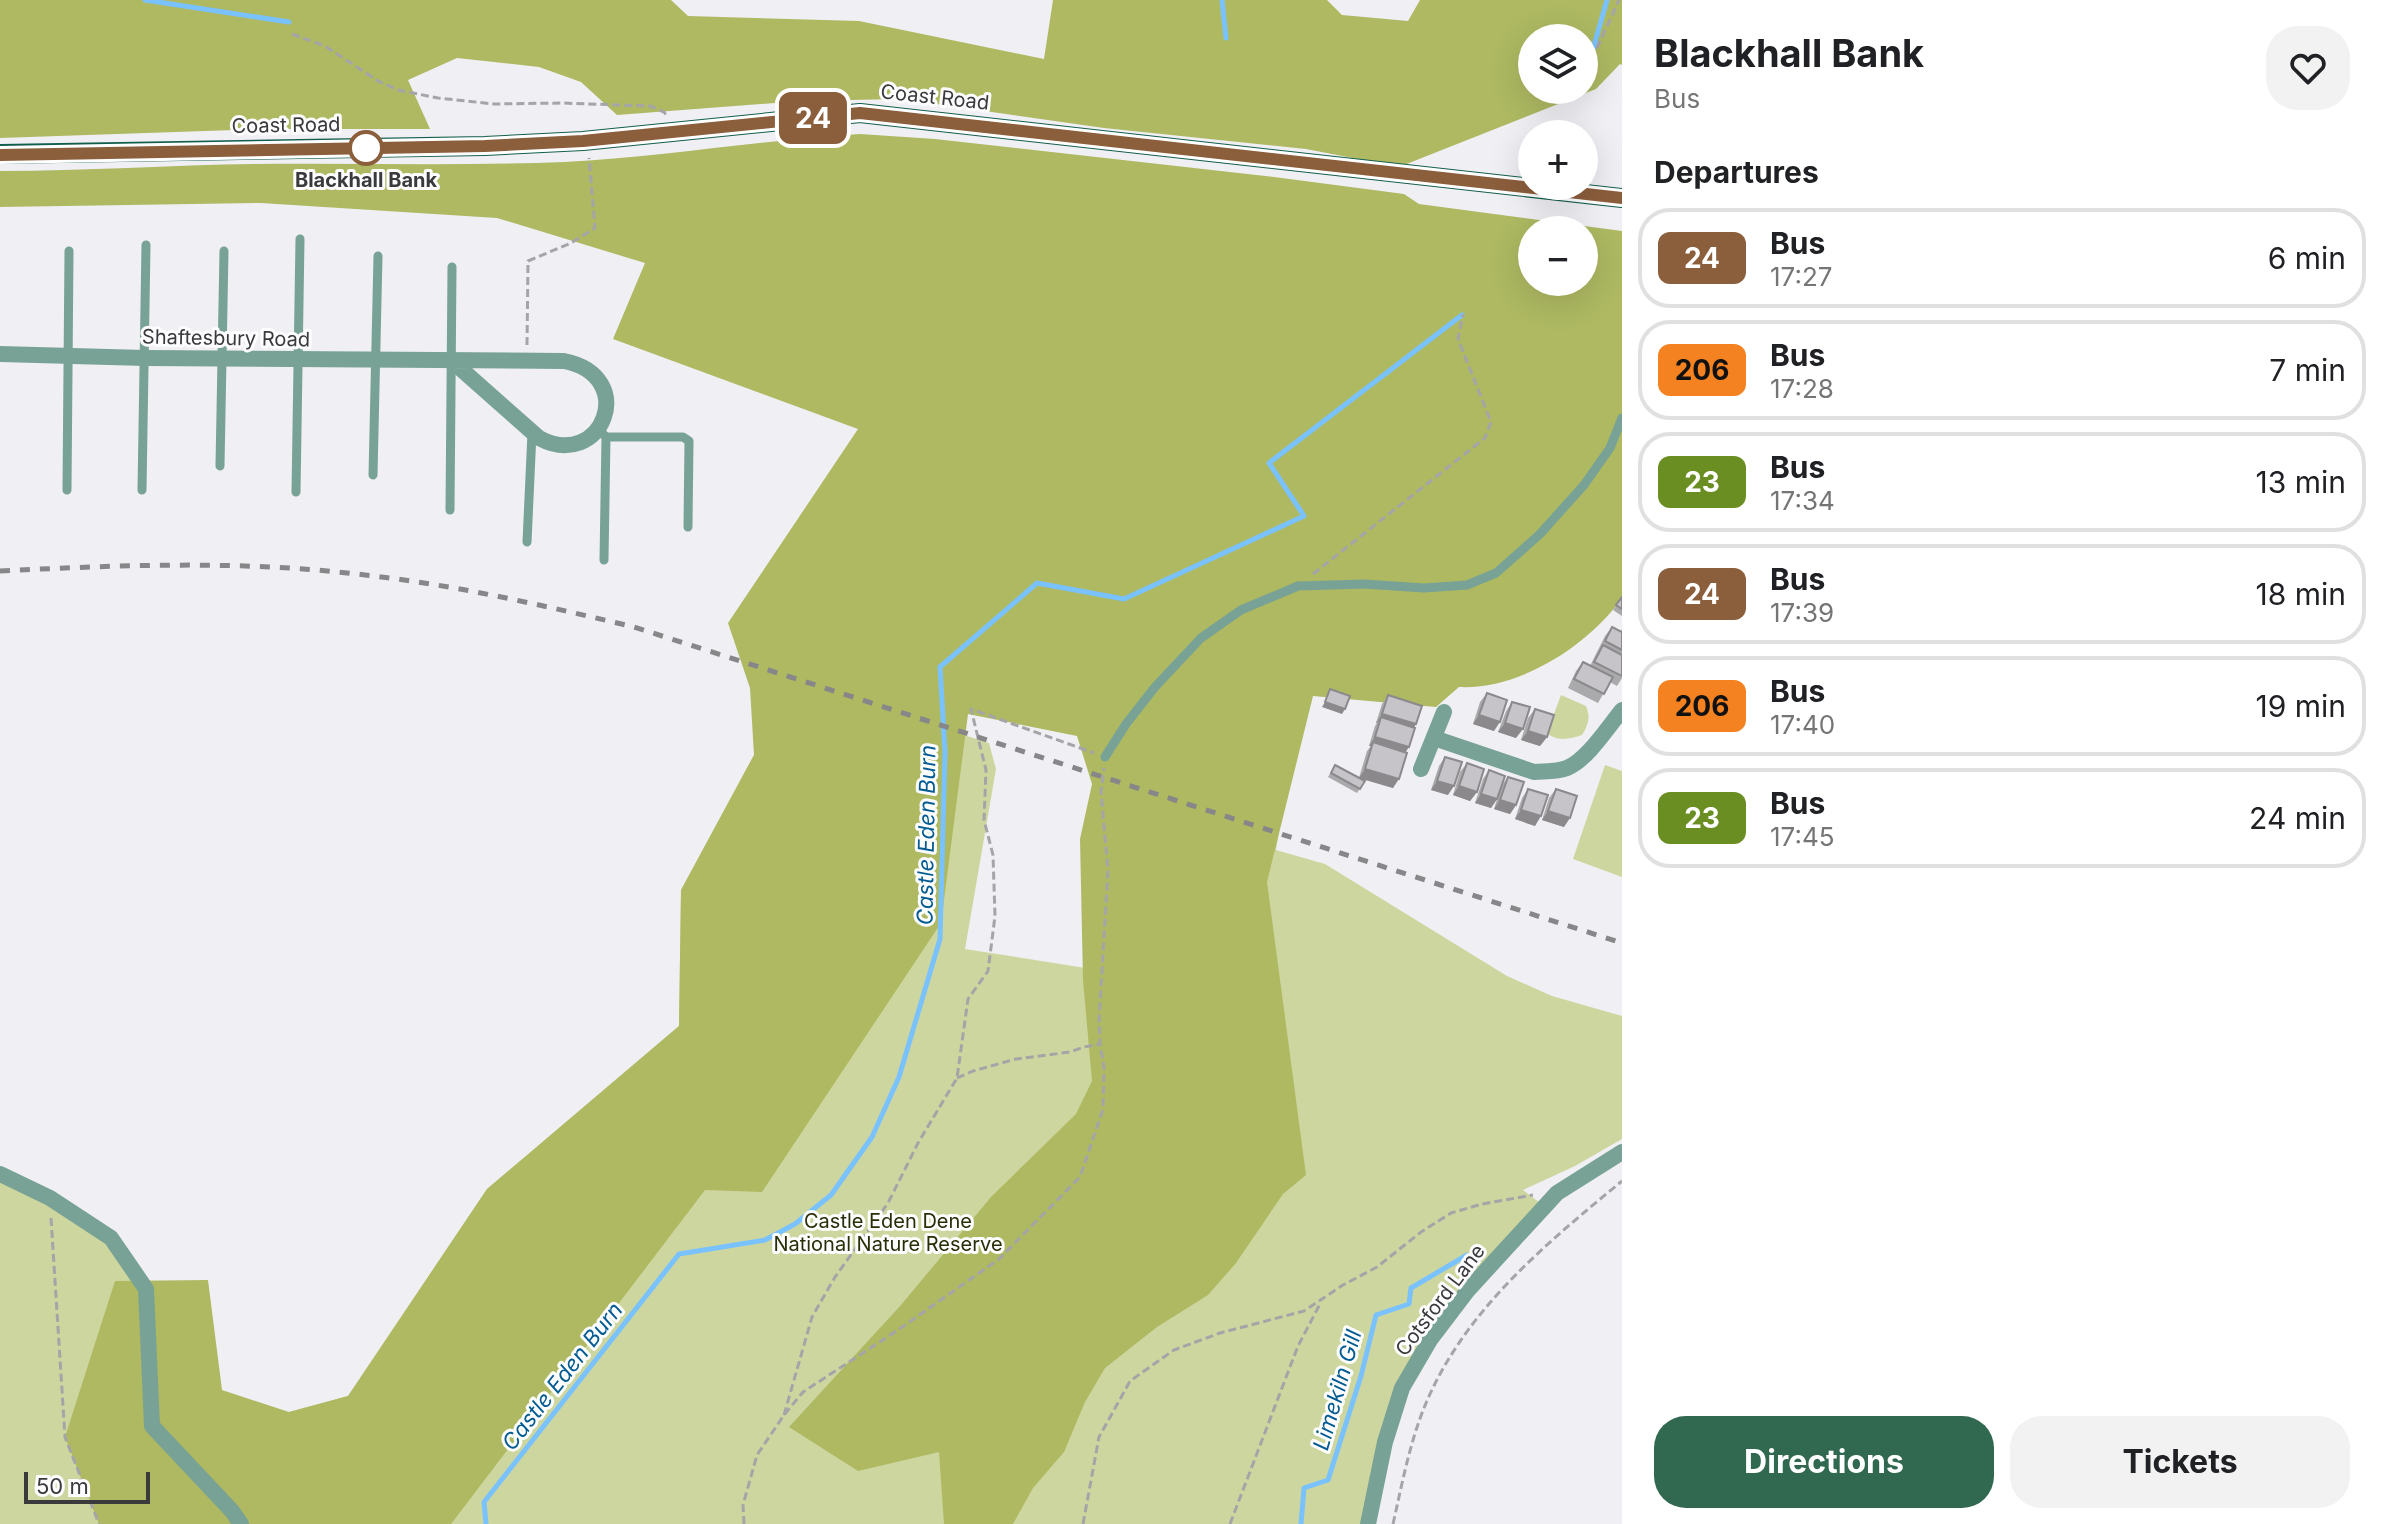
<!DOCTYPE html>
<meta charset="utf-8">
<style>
body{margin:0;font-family:Inter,sans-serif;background:#f2f2f2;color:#202124;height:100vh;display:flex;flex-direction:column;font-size:30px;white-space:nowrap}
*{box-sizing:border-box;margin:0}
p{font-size:26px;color:#757577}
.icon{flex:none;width:44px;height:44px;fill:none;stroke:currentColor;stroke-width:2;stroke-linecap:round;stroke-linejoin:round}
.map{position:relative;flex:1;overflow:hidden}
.panel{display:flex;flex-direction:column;background:#fff;width:760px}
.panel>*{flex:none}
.badge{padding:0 16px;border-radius:12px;font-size:28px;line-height:52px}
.fabs{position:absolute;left:1518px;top:24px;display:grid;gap:16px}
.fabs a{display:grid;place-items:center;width:80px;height:80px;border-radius:50%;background:#fff;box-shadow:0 8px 32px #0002;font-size:40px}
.scale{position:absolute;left:24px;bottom:20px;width:126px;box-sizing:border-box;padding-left:8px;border:4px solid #3a3a3c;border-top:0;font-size:22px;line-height:28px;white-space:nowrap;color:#3a3a3c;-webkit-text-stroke:6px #fdfdff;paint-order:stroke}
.map>.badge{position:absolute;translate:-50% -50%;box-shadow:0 0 0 4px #fff}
h2{padding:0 32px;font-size:30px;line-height:72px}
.round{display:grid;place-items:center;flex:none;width:84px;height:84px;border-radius:32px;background:#f2f2f2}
.summary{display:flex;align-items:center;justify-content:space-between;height:136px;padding:0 32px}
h1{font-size:38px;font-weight:700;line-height:60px}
.button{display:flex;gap:16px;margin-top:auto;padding:16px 32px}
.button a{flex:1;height:92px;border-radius:32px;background:#306850;color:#fff;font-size:32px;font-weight:700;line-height:92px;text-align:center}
.button a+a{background:#f2f2f2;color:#202124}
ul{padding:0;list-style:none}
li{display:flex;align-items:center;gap:24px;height:100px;margin:0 16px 12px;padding:0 16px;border:4px solid #e0e0e0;border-radius:32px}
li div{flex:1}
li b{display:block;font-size:30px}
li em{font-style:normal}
li .badge{min-width:88px;font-weight:700;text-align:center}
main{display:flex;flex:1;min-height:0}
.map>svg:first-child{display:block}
.green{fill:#ced69f}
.forest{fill:#aeb962;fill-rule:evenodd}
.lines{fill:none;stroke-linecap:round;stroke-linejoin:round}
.stream{stroke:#7ac2fe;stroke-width:5}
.path{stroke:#a5a5a8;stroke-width:3;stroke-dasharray:8 4;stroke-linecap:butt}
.service{stroke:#78a295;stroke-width:9}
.minor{stroke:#78a295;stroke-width:16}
.primary{stroke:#125e4d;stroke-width:20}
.rail{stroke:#878689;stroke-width:5;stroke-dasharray:10 10;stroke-linecap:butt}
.wall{fill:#aaa9ac}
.shaded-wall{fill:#8b898c}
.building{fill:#c6c4c8;stroke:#8b898c;stroke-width:2}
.line-casing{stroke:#fff;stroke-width:18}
.line{stroke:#8b5e3c;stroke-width:12}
.stop-dot{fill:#fff;stroke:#8b5e3c;stroke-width:4}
.labels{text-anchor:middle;stroke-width:6;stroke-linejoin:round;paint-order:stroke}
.street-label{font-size:20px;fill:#3a3a3c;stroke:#fdfdff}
.stop-label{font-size:20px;font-weight:bold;fill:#3a3a3c;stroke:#fdfdff}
.park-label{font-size:20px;fill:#2a2e07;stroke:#fdfdff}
.water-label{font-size:22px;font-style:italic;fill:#035b91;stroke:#fdfdff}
</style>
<main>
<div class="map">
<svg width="1622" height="1524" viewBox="0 0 1622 1524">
<rect width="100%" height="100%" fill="#f0eff4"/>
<g class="green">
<polygon points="778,676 989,743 996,769 965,949 1098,970 1278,837 1276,850 1325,864 1507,976 1552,996 1622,1016 1622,1139 1575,1166 1523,1190 1544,1206 1501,1252 1402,1388 1368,1524 252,1524 289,1412 348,1396 487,1189 679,1026 681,890 754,755"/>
<path d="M1561,695L1586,706C1591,718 1588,725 1582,735C1570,739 1557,742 1547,733Z"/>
<polygon points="1605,765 1622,771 1622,877 1573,859"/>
<polygon points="0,1174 111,1238 146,1289 241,1524 0,1524"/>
</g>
<g class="forest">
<path d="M0,0H671L688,16L859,21L1044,59L1053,0H1327L1342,15L1408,21L1420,0H1622V65L1620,64L1596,89L1399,167L1306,149L1104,128L901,99L800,101L617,115L581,82L539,67L457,58L408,80L430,129H263L0,138ZM1532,38H1584V90H1532Z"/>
<path d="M860,134L935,139L1274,177L1404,194L1419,204L1622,231V598C1588,646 1519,690 1459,687L1436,707L1313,696L1267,882L1306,1175L1283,1194L1236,1263L1208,1295L1157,1327L1105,1368L1085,1402L1064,1452L1033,1488L1013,1524H944L939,1452L858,1471L789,1427L901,1305L991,1197L1076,1114L1092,1081L1083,980L1080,839L1092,784L1077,736L968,714L941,923L762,1192L705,1190L451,1524H99L65,1437L115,1281L208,1280L222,1390L289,1412L348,1396L487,1189L679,1026L681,890L754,755L750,688L728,623L858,429L613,339L645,263L497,218L261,203L0,207V171C85,171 170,165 255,164C358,163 461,166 564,162C663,157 761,140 860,134ZM1532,230H1584V282H1532Z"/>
</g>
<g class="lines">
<g class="stream">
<polyline points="145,0 289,22"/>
<polyline points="1222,0 1226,38"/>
<polyline points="1587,70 1607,0"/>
<polyline points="486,1524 484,1502 679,1254 765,1240 795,1224 831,1195 872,1137 899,1077 940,939 945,752 940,667 1037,583 1124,599 1304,516 1269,463 1462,315"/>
<polyline points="1301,1524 1304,1488 1328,1480 1361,1376 1376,1315 1409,1304 1411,1288 1467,1255"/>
</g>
<g class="path">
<polyline points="292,34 325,46 378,81 398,90 438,98 494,104 561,103 650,106 664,112 666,115"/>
<polyline points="1587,70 1619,0"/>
<polyline points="527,345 528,261 571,243 595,228 589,158"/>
<polyline points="1313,574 1485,438 1491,422 1458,339 1463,314"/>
<polyline points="957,1078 973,1071 1016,1059 1070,1052 1084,1047 1100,1044"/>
<polyline points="51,1218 65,1437 99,1524"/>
<polyline points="784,1415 812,1317 835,1277 888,1203 918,1143 957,1078 968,999 988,971 995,916 993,855 984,820 986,770 971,709 1094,753"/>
<polyline points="744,1524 743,1505 757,1455 784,1415 803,1392 898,1330 999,1259 1080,1177 1103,1109 1104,1067 1100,1044 1099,1020 1108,871 1101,792 1104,768"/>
<polyline points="1083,1524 1099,1437 1130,1381 1174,1350 1220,1333 1304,1311 1343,1285 1377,1267 1421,1232 1451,1213 1482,1204 1533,1195"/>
<polyline points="1230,1524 1298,1346 1321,1302"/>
<path d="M1393,1524C1403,1480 1411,1435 1430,1394C1471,1305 1548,1242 1622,1181"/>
</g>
<g class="service">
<polyline points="603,434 606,437 604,560"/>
<polyline points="606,437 683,437 689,441 688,527"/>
<polyline points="220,466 224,251"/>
<polyline points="373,475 378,256"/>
<polyline points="67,490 69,251"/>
<polyline points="142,490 146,245"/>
<polyline points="296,492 300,239"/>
<polyline points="450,510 452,267"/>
<polyline points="527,542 532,433"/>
<polyline points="1105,757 1126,724 1155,687 1201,638 1241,610 1298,586 1364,584 1424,588 1467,585 1496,573 1540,534 1584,485 1610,448 1622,418"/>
</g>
<g class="minor">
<path d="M0,354L145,358L564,361C640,376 602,472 539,438L452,361"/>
<path d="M1434,738L1534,772C1544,771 1557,772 1567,768C1587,760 1608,727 1622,710"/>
<polyline points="1421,769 1444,712"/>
<polyline points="0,1174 50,1198 111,1238 146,1289 152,1426 232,1511 241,1524"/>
<polyline points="1368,1524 1385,1442 1402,1388 1430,1340 1468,1290 1557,1193 1622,1152"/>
</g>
<polyline class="primary" points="0,154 485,146 583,141 860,113 1622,198"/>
<path class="rail" d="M0,571C121,565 244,560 365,575C456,585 546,606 634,627L1622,943"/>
</g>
<g class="wall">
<polygon points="1622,597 1622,616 1613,610"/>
<polygon points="1612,627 1621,631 1622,629 1622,678 1617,686 1610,682 1598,703 1568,688 1576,671 1583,662 1590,666 1605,636"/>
<polygon points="1487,693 1494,731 1473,724 1480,702"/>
<polygon points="1388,695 1416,724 1414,728 1393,788 1359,778 1365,781 1357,793 1328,777 1335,765 1359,778 1367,751 1371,746 1369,746 1375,726 1377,723 1376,723 1382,704"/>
<polygon points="1512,702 1516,738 1498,732 1506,711"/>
<polygon points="1535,709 1547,737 1540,746 1521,740 1528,718"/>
<polygon points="1445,757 1448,795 1431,790 1439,766"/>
<polygon points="1467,763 1477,792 1470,801 1453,795 1460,772"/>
<polygon points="1489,770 1502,785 1508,777 1516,805 1510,814 1494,809 1497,799 1491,808 1475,803 1483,779"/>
<polygon points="1528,789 1535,826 1515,819 1522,798"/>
<polygon points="1556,789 1564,827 1542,820 1549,798"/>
</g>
<g class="shaded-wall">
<polygon points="1325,702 1345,709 1342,714 1322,707"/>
<polygon points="1382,714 1416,724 1410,733 1381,717 1377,723 1376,723"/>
<polygon points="1479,715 1500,722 1494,731 1473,724"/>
<polygon points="1505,723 1523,729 1516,738 1498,732"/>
<polygon points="1528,731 1547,737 1540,746 1521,740"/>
<polygon points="1375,737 1409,747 1403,756 1373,742 1371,746 1369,746"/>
<polygon points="1365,769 1399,779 1393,788 1359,778"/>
<polygon points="1437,781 1454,786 1448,795 1431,790"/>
<polygon points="1459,786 1477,792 1470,801 1453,795"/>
<polygon points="1481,794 1497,799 1491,808 1475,803"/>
<polygon points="1500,800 1516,805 1510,814 1494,809"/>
<polygon points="1521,810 1541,816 1535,826 1515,819"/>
<polygon points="1548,811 1570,818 1564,827 1542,820"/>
</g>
<g class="building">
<polygon points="1622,597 1622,609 1616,605"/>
<polygon points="1612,627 1622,632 1622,650 1605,641"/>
<polygon points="1603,645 1622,655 1622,676 1594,662"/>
<polygon points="1583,662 1613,677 1604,694 1574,679"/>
<polygon points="1330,689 1350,696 1345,709 1325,702"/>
<polygon points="1487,693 1507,700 1500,722 1479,715"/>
<polygon points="1388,695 1422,706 1416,724 1382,714"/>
<polygon points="1512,702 1530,707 1523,729 1505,723"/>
<polygon points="1535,709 1554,715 1547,737 1528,731"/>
<polygon points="1381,717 1415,728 1409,747 1375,737"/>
<polygon points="1373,742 1407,753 1399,779 1365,769"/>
<polygon points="1445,757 1462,762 1454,786 1437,781"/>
<polygon points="1467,763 1484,769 1477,792 1459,786"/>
<polygon points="1335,765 1365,781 1360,789 1331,773"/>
<polygon points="1489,770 1505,776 1497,799 1481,794"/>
<polygon points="1508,777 1524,782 1516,805 1500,800"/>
<polygon points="1528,789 1548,795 1541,816 1521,810"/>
<polygon points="1556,789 1577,796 1570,818 1548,811"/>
</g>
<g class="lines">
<defs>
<polyline id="line" points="0,155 485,146 583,141 860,113 1622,198"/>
</defs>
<use href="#line" class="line-casing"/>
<use href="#line" class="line"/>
</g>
<circle class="stop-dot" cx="366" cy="148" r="16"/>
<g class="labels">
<g class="street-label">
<text transform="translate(935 97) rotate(6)" y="7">Coast Road</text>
<text transform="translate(286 125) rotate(-1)" y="7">Coast Road</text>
<text transform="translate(226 338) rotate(1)" y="7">Shaftesbury Road</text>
<text transform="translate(1440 1300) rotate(-53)" y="7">Cotsford Lane</text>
</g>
<g class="stop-label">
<text x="366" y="187">Blackhall Bank</text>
</g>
<g class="park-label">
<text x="888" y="1228">Castle Eden Dene<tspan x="888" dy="23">National Nature Reserve</tspan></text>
</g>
<g class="water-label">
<text transform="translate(926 835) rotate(-89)" y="8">Castle Eden Burn</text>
<text transform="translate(562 1376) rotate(-52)" y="8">Castle Eden Burn</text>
<text transform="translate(1337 1390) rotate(-74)" y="8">Limekiln Gill</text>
</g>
</g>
</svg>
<div class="fabs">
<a><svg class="icon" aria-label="layers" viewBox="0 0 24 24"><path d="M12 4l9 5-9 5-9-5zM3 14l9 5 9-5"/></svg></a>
<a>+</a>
<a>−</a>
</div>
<div class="scale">50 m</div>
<b class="badge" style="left:813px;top:118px;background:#8b5e3c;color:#fff">24</b>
</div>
<section class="panel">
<div class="summary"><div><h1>Blackhall Bank</h1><p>Bus</p></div><a class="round"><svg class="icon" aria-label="heart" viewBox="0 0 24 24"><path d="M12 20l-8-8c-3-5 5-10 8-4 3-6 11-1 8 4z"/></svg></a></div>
<h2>Departures</h2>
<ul>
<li><span class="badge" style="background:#8b5e3c;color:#fff">24</span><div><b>Bus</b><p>17:27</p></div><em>6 min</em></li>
<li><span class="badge" style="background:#f58220;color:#111">206</span><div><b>Bus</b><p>17:28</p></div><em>7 min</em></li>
<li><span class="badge" style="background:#6b8e23;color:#fff">23</span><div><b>Bus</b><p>17:34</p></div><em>13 min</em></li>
<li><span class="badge" style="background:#8b5e3c;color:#fff">24</span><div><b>Bus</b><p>17:39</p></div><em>18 min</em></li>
<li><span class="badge" style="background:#f58220;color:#111">206</span><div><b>Bus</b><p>17:40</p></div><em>19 min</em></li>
<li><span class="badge" style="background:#6b8e23;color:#fff">23</span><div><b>Bus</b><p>17:45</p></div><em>24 min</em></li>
</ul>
<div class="button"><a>Directions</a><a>Tickets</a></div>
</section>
</main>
